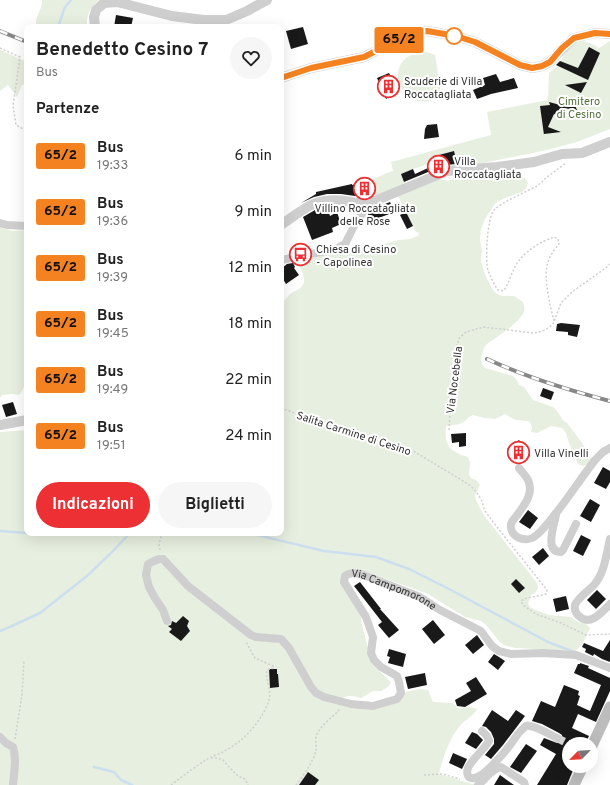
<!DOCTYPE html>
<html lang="it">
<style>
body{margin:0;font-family:Overpass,sans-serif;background:#f6f6f6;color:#222;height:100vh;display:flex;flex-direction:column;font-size:15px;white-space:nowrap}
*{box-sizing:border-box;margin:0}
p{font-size:13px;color:#767676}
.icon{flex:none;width:22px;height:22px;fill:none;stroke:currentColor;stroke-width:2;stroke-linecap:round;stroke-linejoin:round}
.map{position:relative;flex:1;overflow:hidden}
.panel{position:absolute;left:24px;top:24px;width:260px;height:512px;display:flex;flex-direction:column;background:#fff;border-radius:8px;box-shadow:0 4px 16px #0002}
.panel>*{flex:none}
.badge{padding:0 8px;border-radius:3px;font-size:14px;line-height:26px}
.needle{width:26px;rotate:245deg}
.controls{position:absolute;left:562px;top:737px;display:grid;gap:8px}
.controls a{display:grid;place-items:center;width:36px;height:36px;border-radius:50%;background:#fff;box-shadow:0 4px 16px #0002;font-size:20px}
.map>.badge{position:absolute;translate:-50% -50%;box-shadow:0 0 0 2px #fff}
h2{padding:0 12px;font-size:15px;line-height:36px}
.round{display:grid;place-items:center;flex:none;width:42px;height:42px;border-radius:21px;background:#f6f6f6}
.head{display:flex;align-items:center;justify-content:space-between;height:68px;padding:0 12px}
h1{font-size:19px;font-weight:700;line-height:30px}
.button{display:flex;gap:8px;margin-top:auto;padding:8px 12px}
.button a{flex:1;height:46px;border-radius:24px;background:#ec3034;color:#fff;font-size:16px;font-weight:700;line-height:46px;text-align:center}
.button a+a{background:#f6f6f6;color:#222}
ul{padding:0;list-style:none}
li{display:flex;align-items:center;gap:12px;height:56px;padding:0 12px}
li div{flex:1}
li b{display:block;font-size:15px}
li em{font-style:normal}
li .badge{min-width:44px;font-weight:700;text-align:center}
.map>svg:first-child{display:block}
.green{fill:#e7efe0}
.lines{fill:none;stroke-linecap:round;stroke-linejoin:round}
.stream{stroke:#ccdfee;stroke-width:2.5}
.building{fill:#191919}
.minor-tunnel{stroke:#d6d6d6;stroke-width:8;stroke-dasharray:8 4;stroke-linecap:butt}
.path{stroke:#cfcfcf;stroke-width:1.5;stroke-dasharray:2 2;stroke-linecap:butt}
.minor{stroke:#cfcfcf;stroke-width:8}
.tertiary{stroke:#cfcfcf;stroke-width:10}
.secondary{stroke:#bcbcbc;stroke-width:11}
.rail-casing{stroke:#878787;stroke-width:4}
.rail{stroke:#fff;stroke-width:2.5;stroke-dasharray:8;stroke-linecap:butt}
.line-casing{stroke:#fff;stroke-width:9}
.line{stroke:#f58220;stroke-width:6}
.stop-dot{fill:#fff;stroke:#f58220;stroke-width:2}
.labels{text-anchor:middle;stroke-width:4;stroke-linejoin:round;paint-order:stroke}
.poi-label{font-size:11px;fill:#323232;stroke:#fff;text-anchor:start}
.park-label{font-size:11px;fill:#52703c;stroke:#fff}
.street-label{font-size:11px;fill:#323232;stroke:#fff}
</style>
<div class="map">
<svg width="610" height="785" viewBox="0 0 610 785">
<rect width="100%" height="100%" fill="#fff"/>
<g class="green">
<path d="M42,0H99C90,7 86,15 87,27H37C33,17 43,10 42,0Z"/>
<path d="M583,41L590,43L599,48L610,41V129L577,142L547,150L458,168L453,151L431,157L432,163L413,169L401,174L406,186L377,199L369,181L387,173L393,171L391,162L491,135L487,112L548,100L549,73C551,71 554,69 557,67C566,55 565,43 583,41Z"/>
<polygon points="0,50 27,62 27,83 22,85 17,97 8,85 0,91"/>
<path d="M422,51L427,52L435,55L441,93C439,95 437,98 434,99C404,113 382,67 413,54C415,52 419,52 422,51Z"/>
<path d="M437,178L448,181L453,179L464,178L486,179L492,181L525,178L528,183L526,188L522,192L507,197L497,202L494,205L485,219L481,229L480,240L482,251L481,261L484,272L488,281L493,290L497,294L502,296H514L523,302C524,305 525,308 524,312C518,324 498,336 487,344L484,348L481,358L482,364L485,368L513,376L517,380L519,385L524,387L533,400L553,407L557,411L563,420L567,423L577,436L586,449L590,459L588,464L583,466L578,464L569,443L566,433L562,428L551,426L537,433L531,432L532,427L530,422C525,420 521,421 517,420C512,419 509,416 505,414L495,419L484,418L473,415L469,417L465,421L460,424L446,426C444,446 450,451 468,457L470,462L469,474L471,478L476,480L480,485L475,495L476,500L483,514L537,583L538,588L535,593L531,595L528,604L531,608L549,615L571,617L576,621L586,624L590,628L583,643L576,651L515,648L504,645L500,642L486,625L481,621L465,617L428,594L361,570L355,569L345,573L361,616V621L372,664L391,682L388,687L381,691H373L361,698C350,695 347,695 337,701L366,704L400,699L406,692L420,689L428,690L430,695L433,702L452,703L458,708L469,707L477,709C472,718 465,719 459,727C450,738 442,759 439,774L476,785H0V432L27,430V533H281V304C285,300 288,295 293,292C295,291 297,290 299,289C310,281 301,269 295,260L333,252L384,244L399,240L410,239L418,236L419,233L416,232L398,196Z"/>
<polygon points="0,227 12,231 27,230 27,380 22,391 19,395 13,394 2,395 0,398"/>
</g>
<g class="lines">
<g class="stream">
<polyline points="58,27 65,7 71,0"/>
<polyline points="0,531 27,533"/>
<polyline points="37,533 68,534 75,533"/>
<polyline points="249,533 324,551 376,557 409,569 447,588 548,642 574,652"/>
<polyline points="0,631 12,626 40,613 87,576 112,552 130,533"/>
<polyline points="94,767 114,772 121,780 132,785"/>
</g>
</g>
<g class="building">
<polygon points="116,15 133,18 131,27 114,27"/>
<polygon points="303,27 308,44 291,49 286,31"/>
<polygon points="589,47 600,53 588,80 556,65 560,61 578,68"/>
<polygon points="389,73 398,91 386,99 377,78"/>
<polygon points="496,74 500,82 514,78 518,88 491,94 477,99 473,90 485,85 483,78"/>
<polygon points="587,82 581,93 565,85"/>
<polygon points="573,101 577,110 564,108 560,116 554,114 548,127 561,132 544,134 544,135 540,106 550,105 549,102 564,106"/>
<polygon points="437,124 439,137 424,139 425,129 427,125"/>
<polygon points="454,151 457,164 445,165 404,182 401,174 413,169 415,174 428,168 427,165 436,162 435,156"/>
<polygon points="369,180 374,192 361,197 361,195 355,196 341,194 327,194 314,197 301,203 316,194 316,192 352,184 352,185"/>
<polygon points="390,202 395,212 370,221 368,215 370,210"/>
<polygon points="327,207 330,216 337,212 341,224 332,228 333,232 312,240 303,217 315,210"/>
<polygon points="406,212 413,226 407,229 400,215"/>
<polygon points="293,263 295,267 294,268 299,275 286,284 281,276 281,269 287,264"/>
<polygon points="561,323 580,325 577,337 568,335 568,332 556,331 557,324"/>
<polygon points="543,388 554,392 551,400 540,396"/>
<polygon points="13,402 17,414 6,417 2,405"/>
<polygon points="466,433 466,446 459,447 459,442 452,443 451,434"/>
<polygon points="519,440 530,456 520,463 516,463 507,449"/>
<polygon points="603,467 610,471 610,482 606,489 594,483"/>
<polygon points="590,499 600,505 591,522 580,516"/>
<polygon points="528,510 538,518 530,529 519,522"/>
<polygon points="581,535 591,540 583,556 573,551"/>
<polygon points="543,548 549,556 539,565 532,557"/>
<polygon points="516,579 525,588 519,593 511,584"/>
<polygon points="360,582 381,609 380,609 399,630 389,638 378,625 382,622 354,586"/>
<polygon points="597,590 606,599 596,609 587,600"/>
<polygon points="566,596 569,609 556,612 553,599"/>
<polygon points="183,616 189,621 187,626 190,631 181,641 169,632 172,629 168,626 171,625 172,621 176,623"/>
<polygon points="433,620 445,635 434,644 422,629"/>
<polygon points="477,635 484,645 473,654 465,645"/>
<polygon points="610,640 610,662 602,659 594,654 593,656 585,652 586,649 582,647 584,643 603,651"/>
<polygon points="389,649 406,654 403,667 388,663 390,657 387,656"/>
<polygon points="494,654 499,657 505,661 498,670 488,662"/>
<polygon points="580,663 589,666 588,668 610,678 610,691 596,722 578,714 572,728 589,736 585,744 577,744 569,740 569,766 574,768 567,785 537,785 556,754 540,745 544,738 557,743 560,742 562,738 562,735 559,733 542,724 532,721 541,701 555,707 564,685 579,691 578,695 580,696 577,705 590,711 601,685 574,673 578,664 580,664"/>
<polygon points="269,669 277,669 277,674 278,674 279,687 270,688"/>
<polygon points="425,673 427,685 408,689 405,677"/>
<polygon points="476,677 487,694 465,707 457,706 455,700 471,691 466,683"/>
<polygon points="492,710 508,721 516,710 525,716 503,745 491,759 485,755 494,744 494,739 491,732 486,727 482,726"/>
<polygon points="472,732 477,734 483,740 476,749 465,743"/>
<polygon points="526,744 537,751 521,773 510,767"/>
<polygon points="453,753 467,759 462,769 449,763"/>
<polygon points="308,772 319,780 315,785 299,785"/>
<polygon points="500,775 514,785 494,785"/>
</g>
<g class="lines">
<polyline class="minor-tunnel" points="557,738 569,744"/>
<g class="path">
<polyline points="0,48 20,57 13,106 16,125 27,131"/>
<path d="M554,321C550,306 543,277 548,262C550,255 555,249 559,244L558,239L554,237C537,243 520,254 513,271C510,277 508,286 503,291L498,290C494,284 491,278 488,271C485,260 487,218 494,210C502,202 526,192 537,186L542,182L543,180L566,163"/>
<path d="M281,408L308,418L313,421L336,427L410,449L468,484L474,489L481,499L485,511L493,522L547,590L546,594C538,597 528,596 521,601L523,605L536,614L561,623L586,635L610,634"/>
<path d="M449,430L450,414L457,368V344L460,337L466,332L484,327L533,333C540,333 548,329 553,324L561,303L572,292L607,267L610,264"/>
<polyline points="160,550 159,545 162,533"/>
<polyline points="15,739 22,695 24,661"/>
<polyline points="211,758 217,758 223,760 228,766 238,776 245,779 248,785"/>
<polyline points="424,775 442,774 460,779"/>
<path d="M171,785C183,776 196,766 209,758C215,755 222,753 228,749C246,739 263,719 269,700C272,690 265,680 267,670L274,668L273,666L255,658L246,642"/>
<path d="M296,785C304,775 313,762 316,750C317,746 315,742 316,737C317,730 332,716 338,712L339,709"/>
</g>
<g class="minor">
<polyline points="0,223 7,225 27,226"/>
<polyline points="281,260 336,249 345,244 355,224 364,211 365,205"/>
<path d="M519,468C522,472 526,476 528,480C534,493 525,504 518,514C516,517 512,520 511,524C509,537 525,543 534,537C543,531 550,520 557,512C570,495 582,477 595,460L603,452L610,448"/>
<path d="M556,515C554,525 544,552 561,552L563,550L576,524"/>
<path d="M610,539C606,555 605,572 594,585C589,590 576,600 575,605C574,609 576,614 579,616C590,627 602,612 610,604"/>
<path id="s1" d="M167,621L163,610L155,598L149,587L146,575L148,564L154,561L159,559H163L188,586L251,635L256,637L281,639L289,648L311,687L316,693L324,697L351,704L373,706L397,699L401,693L399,682L397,676L381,667L374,660L371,653L373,637L366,617L344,582L345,576C350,572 355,573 361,574L420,597L440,610L481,631L492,646L499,651L511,654L543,653L576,655L610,668"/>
<path d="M482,731L487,736L489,741C484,750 471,760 468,768C466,774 468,779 474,778C484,777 504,753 510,745C515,739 518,732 524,728C525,726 527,725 529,726C537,726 550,735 557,738"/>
<path d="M0,737L6,743L13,747C17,759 14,772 13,785"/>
<path d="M478,785C486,779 491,769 501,767L524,782L525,785"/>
</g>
<g class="tertiary">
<polyline points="95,27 94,17 96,10 104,3 117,2 172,16 204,20 226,20 247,11 267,0"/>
<polyline points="281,78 311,68 364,57 404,37 414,34 427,31 456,36 475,42 520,65 532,68 542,66 550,62 562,49 574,38 595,33 610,34"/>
<path d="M281,225C290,219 306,206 316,203C331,198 350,201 365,205L447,171L497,167L534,162L562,154L582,153L610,142"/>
<polyline points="0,425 27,420"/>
</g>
<g class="secondary">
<polyline points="591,748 610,707"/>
<polyline points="574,785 583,766"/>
</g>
<defs>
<g id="rail">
<polyline points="0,31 27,42"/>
<path d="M487,359C526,377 568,390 610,401"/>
</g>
</defs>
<use href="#rail" class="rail-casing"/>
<use href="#rail" class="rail"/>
</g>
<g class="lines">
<defs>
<polyline id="line" points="281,78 311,68 364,57 404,37 414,34 427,31 456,36 475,42 520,65 532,68 542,66 550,62 562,48 574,38 595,33 610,34"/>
</defs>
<use href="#line" class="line-casing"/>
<use href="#line" class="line"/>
</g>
<defs>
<symbol id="building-ring" viewBox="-11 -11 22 22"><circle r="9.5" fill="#fff" stroke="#ec3034" stroke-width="1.5"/><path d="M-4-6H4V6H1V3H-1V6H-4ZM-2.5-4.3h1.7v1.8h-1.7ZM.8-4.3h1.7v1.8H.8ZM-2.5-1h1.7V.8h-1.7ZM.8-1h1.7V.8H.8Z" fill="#ec3034"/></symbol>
<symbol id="bus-ring" viewBox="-11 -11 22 22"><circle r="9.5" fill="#fff" stroke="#ec3034" stroke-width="1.5"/><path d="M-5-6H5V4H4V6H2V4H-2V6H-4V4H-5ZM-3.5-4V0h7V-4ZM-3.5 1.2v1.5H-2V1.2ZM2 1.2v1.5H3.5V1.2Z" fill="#ec3034"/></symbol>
</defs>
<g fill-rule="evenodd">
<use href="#building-ring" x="376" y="74" width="25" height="25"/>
<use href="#building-ring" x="426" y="154" width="25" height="25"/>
<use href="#building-ring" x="352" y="176" width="25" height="25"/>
<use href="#bus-ring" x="288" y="242" width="25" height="25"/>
<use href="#building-ring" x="506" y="440" width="25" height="25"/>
</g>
<circle class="stop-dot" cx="454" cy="36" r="8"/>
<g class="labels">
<g class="poi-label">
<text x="404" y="85">Scuderie di Villa<tspan x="404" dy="13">Roccatagliata</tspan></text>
<text x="454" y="165">Villa<tspan x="454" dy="13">Roccatagliata</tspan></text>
<text x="365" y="212" text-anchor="middle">Villino Roccatagliata<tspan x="365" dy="13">delle Rose</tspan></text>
<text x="316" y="253">Chiesa di Cesino<tspan x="316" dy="13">- Capolinea</tspan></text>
<text x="534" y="457">Villa Vinelli</text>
</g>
<g class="park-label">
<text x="579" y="105">Cimitero<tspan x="579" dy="13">di Cesino</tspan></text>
</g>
<g class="street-label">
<text transform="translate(454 380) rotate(-83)" y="4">Via Nocebella</text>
<text transform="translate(354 433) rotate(18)" y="4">Salita Carmine di Cesino</text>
<text dy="4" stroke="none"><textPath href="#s1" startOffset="572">Via Campomorone</textPath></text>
</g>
</g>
</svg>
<div class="controls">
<a><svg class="needle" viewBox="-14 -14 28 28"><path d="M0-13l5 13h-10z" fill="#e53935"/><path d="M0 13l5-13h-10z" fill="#767676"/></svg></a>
</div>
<b class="badge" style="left:399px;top:40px;background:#f58220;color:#111">65/2</b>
<section class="panel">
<div class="head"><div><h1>Benedetto Cesino 7</h1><p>Bus</p></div><a class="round"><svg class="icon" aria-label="heart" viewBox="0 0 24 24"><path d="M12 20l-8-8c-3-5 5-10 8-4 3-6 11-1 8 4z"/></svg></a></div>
<h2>Partenze</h2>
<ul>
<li><span class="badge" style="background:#f58220;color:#111">65/2</span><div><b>Bus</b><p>19:33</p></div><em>6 min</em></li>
<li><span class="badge" style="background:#f58220;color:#111">65/2</span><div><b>Bus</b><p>19:36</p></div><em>9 min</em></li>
<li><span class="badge" style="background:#f58220;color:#111">65/2</span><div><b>Bus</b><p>19:39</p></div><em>12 min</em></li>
<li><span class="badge" style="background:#f58220;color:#111">65/2</span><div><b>Bus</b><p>19:45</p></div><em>18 min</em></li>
<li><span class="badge" style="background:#f58220;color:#111">65/2</span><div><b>Bus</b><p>19:49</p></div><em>22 min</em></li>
<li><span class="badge" style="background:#f58220;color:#111">65/2</span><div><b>Bus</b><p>19:51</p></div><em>24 min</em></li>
</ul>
<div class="button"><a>Indicazioni</a><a>Biglietti</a></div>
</section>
</div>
